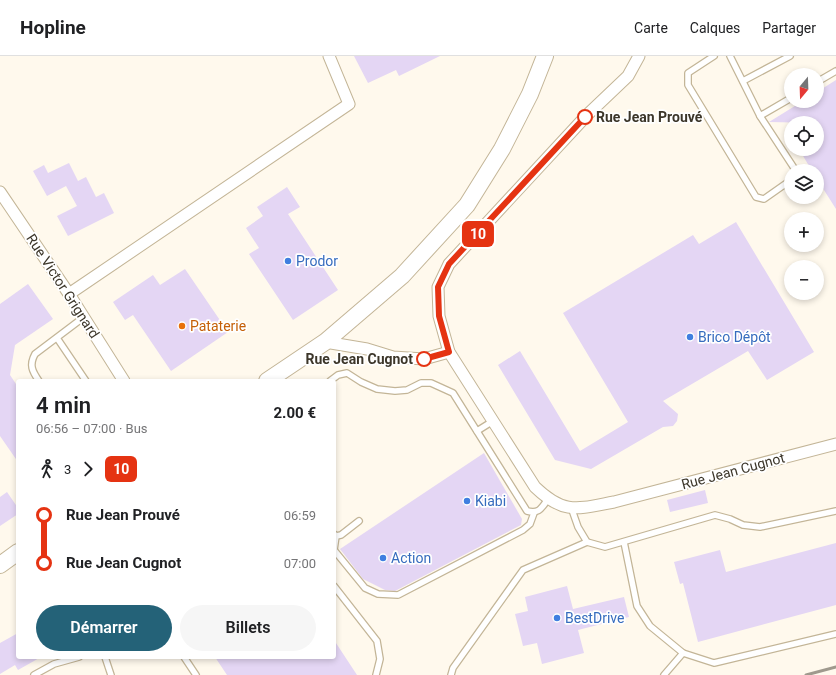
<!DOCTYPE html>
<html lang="fr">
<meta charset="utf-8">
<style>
body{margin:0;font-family:Roboto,sans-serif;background:#f6f6f6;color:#202124;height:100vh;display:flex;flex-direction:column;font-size:15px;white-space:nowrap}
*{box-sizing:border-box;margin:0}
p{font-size:13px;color:#757577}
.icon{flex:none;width:22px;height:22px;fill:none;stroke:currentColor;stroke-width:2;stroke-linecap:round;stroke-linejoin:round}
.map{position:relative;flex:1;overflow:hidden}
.details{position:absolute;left:16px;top:323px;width:320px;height:280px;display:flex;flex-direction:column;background:#fff;border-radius:4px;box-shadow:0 2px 6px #0003}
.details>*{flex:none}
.badge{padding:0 8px;border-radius:6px;font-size:14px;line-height:26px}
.needle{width:26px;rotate:199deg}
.buttons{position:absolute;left:784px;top:12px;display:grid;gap:8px}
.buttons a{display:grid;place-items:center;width:40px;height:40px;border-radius:50%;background:#fff;box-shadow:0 2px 6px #0003;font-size:20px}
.map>.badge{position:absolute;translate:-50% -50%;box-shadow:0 0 0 2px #fff}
.legs{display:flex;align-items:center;gap:6px;height:44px;padding:0 20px;font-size:13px}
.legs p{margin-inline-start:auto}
.head{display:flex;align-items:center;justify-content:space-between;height:68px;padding:0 20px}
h1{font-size:22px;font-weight:600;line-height:30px}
.button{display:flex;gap:8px;margin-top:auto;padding:8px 20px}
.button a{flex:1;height:46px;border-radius:24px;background:#246278;color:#fff;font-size:16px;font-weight:600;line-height:46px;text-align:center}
.button a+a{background:#f6f6f6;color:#202124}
ul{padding:0 20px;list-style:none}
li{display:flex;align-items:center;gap:14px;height:48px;font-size:15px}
li i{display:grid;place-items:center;width:6px;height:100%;margin:0 5px;background:currentColor}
li i::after{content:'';width:10px;height:10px;margin:-5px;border:3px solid;border-radius:50%;background:#fff}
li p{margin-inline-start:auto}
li:first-child i{background:linear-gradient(#0000 50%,currentColor 0)}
li:last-child i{background:linear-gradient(currentColor 50%,#0000 0)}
header{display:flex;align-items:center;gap:24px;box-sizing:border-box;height:56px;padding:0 20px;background:#fff;border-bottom:1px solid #e0e0e0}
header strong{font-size:19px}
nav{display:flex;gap:22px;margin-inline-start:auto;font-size:14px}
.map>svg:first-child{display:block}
.building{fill:#e4d6f4}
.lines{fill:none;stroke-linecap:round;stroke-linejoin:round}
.service-casing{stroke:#c3b597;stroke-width:8}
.minor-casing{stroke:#c3b597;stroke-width:13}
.secondary-casing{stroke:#c3b597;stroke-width:18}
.service{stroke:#fff;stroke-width:5.5}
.minor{stroke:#fff;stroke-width:11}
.secondary{stroke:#fff;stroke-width:16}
.rail{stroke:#9f998d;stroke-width:3}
.line-1-casing{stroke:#fff;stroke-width:9}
.line-1{stroke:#e53312;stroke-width:6}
.stop-1-dot{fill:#fff;stroke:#e53312;stroke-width:2}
.shop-dot{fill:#3f7fe0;stroke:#fff;stroke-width:1.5}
.food-dot{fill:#e8710a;stroke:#fff;stroke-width:1.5}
.labels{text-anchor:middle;stroke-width:3.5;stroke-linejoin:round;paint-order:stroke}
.stop-label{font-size:14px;font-weight:bold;fill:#3c362a;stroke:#fff;text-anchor:start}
.shop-label{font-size:14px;fill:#366cbe;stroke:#fff;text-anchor:start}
.street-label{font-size:14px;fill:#3c362a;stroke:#fff}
.food-label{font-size:14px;fill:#c56008;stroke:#fff;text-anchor:start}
</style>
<header>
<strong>Hopline</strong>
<nav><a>Carte</a><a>Calques</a><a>Partager</a></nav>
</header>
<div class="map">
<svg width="836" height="619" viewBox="0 0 836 619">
<rect width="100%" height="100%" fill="#fff9ed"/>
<g class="building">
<polygon points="354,0 440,0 399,20 396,14 368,27"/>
<polygon points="836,24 836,153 817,123 817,115 812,115 799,93 817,93 817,67 769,66 803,45 817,45 817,36"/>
<polygon points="69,107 78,125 86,121 96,141 104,137 114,157 68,180 57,160 77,150 66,130 47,140 33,115 44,109 48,117"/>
<polygon points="287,131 300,151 288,158 338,234 293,264 249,198 259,192 246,172 263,160 257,151"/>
<polygon points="736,166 814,296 767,324 748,295 663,345 678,358 677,365 673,370 663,371 591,413 555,404 498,309 520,295 580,395 628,366 563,257 693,179 699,188"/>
<polygon points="185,213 228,276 171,315 133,259 125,264 113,246 153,219 160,229"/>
<polygon points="28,228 53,263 15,289 10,319 18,331 18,406 0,380 0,248"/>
<polygon points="484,397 522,463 521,469 395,535 385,534 363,523 340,493"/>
<polygon points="705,434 708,447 670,456 667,444"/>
<polygon points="7,436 18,452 18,458 0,470 0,441"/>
<polygon points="836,487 836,549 698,586 683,527 680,528 674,506 720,494 726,516"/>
<polygon points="567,530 573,553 624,541 629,561 578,574 584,597 542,608 537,587 523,590 515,558 528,555 525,541"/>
<polygon points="18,577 18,601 41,601 18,614 15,609 0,618 0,587"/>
<polygon points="334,584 357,619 227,619 215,601 334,601"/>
</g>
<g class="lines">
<defs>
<g id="service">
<polyline points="714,0 688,17 688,29 756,141 764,143 791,124"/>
<polyline points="730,0 760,60 791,42"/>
<polyline points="743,25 790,0"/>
<polyline points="817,26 836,15"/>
<polyline points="760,60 796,115"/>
<polyline points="57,282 86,325"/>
<path d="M39,325C32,315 29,309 35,298L84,261"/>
<path d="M330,325L338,319L347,317L361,326L377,333L395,335L407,334L421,327H431L453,337L527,455C539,458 541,453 548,443"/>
<polyline points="477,375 493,365"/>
<polyline points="571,451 578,471 587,486 605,491 715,459 730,463 743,469 760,471 836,455"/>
<polyline points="334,478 336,480 341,479 359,465"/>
<polyline points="624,486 637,550 650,570 683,597 714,607 836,578"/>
<polyline points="334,494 365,532 378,538 398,539 523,474 530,468 534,457"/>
<polyline points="334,494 336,480"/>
<polyline points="334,530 377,585 380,603 376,619"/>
<polyline points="105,601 111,619"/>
<polyline points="184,601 196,619"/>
<polyline points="34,619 54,608 79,601"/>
<polyline points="451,619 453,612 523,514 587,486"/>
<polyline points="664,619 683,597"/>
</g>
<g id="minor">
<path d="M639,0L628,20L587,59L449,208L438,231L439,260L449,296L535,431C564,459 577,453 614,446L836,388"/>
<polyline points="0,136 69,238 124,325"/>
<polyline points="69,238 349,48 329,0"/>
<polyline points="325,286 367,293 393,301 424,303 449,296"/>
</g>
<g id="secondary">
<polyline points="267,325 325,286 402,220 467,149 502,93 530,38 545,0"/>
<polyline points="0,509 18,496"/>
</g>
</defs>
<use href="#service" class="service-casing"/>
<use href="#minor" class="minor-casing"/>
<use href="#secondary" class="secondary-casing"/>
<use href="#service" class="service"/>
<use href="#minor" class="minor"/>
<use href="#secondary" class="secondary"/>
<polyline class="rail" points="806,619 836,611"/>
</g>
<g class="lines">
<defs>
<polyline id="line-1" points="424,303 449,296 439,260 438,231 449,208 585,61"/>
</defs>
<use href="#line-1" class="line-1-casing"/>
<use href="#line-1" class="line-1"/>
</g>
<g class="stop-1-dot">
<circle cx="585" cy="61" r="7"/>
<circle cx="424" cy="303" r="7"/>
</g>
<g class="shop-dot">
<circle cx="288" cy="205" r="4"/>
<circle cx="690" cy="281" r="4"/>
<circle cx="467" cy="445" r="4"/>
<circle cx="383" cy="502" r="4"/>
<circle cx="557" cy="562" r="4"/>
</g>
<circle class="food-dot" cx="182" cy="270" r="4"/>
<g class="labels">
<g class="stop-label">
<text x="596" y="66">Rue Jean Prouvé</text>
<text x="413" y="308" text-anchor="end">Rue Jean Cugnot</text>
</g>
<g class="shop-label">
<text x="296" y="210">Prodor</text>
<text x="698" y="286">Brico Dépôt</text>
<text x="475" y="450">Kiabi</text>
<text x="391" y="507">Action</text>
<text x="565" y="567">BestDrive</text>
</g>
<g class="street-label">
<text transform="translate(63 230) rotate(57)" y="5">Rue Victor Grignard</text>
<text transform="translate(733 415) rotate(-15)" y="5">Rue Jean Cugnot</text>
</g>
<g class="food-label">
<text x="190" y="275">Pataterie</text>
</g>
</g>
</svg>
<div class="buttons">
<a><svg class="needle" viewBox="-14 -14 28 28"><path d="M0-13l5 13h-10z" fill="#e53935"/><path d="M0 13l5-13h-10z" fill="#757577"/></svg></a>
<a><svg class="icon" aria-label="locate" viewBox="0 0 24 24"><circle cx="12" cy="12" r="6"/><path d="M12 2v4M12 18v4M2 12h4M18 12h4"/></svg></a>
<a><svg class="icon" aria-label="layers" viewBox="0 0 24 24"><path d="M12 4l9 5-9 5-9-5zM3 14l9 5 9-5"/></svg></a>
<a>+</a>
<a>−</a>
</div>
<b class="badge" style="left:478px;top:178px;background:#e53312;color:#fff">10</b>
<section class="details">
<div class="head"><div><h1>4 min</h1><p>06:56 – 07:00 · Bus</p></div><b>2.00 €</b></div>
<div class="legs"><svg class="icon" aria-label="walk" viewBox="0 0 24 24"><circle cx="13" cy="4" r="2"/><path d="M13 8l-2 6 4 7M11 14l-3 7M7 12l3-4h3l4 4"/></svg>3<svg class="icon" aria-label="forward" viewBox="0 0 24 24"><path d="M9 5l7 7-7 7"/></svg><b class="badge" style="background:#e53312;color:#fff">10</b></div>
<ul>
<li><i style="color:#e53312"></i><b>Rue Jean Prouvé</b><p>06:59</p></li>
<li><i style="color:#e53312"></i><b>Rue Jean Cugnot</b><p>07:00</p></li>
</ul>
<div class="button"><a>Démarrer</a><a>Billets</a></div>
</section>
</div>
